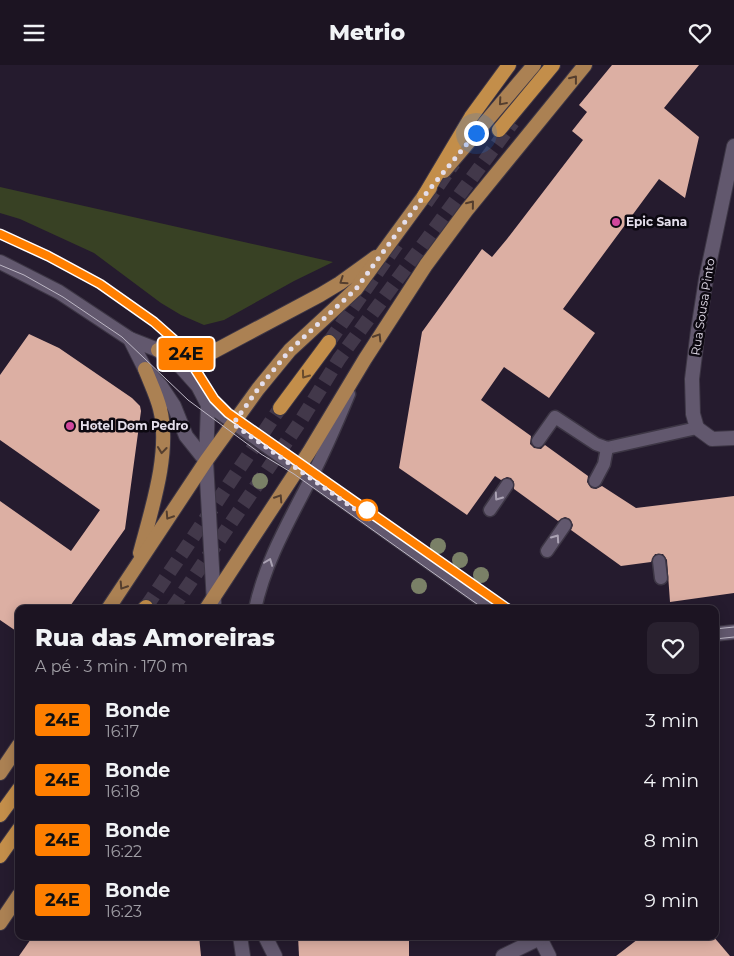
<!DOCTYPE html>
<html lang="pt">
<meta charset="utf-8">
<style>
body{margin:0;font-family:Montserrat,sans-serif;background:#29212f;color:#f1f3f6;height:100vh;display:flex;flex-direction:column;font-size:19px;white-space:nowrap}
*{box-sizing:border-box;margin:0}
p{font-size:16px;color:#a09ea5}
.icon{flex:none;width:28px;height:28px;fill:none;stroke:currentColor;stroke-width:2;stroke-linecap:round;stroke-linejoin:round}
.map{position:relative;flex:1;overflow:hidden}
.details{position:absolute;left:15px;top:540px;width:704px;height:335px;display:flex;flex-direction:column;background:#1c1422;border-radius:10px;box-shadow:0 2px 12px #0003,0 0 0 1px #3a3340}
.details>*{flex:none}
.badge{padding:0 10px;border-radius:4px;font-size:18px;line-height:32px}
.you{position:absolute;width:25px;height:25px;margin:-12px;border:4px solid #fff;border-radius:50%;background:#1a73e8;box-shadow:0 0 0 8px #1a73e833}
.map>.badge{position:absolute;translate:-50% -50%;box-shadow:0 0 0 2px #fff}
.round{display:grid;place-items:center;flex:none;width:52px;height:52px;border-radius:10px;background:#29212f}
.headline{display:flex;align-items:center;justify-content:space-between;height:85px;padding:0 20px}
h1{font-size:24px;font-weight:800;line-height:38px}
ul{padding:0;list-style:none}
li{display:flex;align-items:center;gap:15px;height:60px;padding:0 20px}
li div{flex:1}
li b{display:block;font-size:19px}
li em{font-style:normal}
li .badge{min-width:55px;font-weight:700;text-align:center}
header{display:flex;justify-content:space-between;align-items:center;height:65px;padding:0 20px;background:#1c1422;font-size:22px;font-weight:800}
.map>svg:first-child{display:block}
.green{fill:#384124}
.building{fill:#dcafa3}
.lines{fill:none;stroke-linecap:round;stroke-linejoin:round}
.trunk-tunnel{stroke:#42384a;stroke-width:14;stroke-dasharray:14 7;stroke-linecap:butt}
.service-casing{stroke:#3d3645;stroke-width:15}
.minor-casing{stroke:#3d3645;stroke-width:16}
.secondary-casing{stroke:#3d3645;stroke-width:16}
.primary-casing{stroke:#3d3645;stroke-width:16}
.trunk-casing{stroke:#3d3645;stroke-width:16}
.service{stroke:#62586e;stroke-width:12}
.minor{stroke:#62586e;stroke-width:14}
.secondary{stroke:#62586e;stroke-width:14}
.primary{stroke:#ab8153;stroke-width:14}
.trunk{stroke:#c38e4a;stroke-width:14}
.tram{stroke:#beb8c6;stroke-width:1}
.tree{fill:#7a8067}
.oneway{stroke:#543e2e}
.oneway2{stroke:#684b2d}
.oneway3{stroke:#aaa2b3}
.line-casing{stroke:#fff;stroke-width:11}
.line{stroke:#ff7f00;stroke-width:8}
.walk{stroke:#e4deeb;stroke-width:5;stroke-dasharray:0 9}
.hotel-dot{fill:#d1479c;stroke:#0c0810;stroke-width:2}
.stop-dot{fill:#fff;stroke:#ff7f00;stroke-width:2.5}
.labels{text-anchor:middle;stroke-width:5;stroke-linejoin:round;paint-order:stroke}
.poi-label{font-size:12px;font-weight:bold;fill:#e4deeb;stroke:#0c0810;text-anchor:start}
.street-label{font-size:12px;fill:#e4deeb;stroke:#0c0810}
</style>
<header><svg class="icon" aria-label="menu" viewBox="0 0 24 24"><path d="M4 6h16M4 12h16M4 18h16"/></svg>Metrio<svg class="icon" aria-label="heart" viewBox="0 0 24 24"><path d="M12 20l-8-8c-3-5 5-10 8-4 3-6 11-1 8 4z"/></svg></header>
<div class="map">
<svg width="734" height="891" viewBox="0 0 734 891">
<rect width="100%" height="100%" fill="#251b2e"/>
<polygon class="green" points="0,122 333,197 294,216 224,255 204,260 181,250 161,238 94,188 20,154 0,148"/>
<g class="building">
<polygon points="612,0 699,0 664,43 699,72 685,133 659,114 563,244 595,268 549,333 504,302 481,335 531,371 530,379 534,383 541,384 545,380 588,411 587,417 591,423 596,424 602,421 636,443 734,431 734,528 670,537 667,495 663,489 655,489 651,497 621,501 571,465 573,460 570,454 565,452 558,456 514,424 514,417 511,413 507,412 501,415 495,411 467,450 399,403 422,267 482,184 492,192 507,174 583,75 572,66 587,47 579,40"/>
<polygon points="29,269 59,283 132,333 140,341 141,346 125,464 68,544 19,544 19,568 0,555 0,436 71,486 100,445 0,375 0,310"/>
<polygon points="33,871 199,871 201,891 19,891"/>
<polygon points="298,871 409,871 409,891 299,891"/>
<polygon points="642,871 713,871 730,891 616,891"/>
</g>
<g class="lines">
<g class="trunk-tunnel">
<polyline points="426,138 454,98"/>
<polyline points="329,277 399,176"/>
<polyline points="146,542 280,343"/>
<polyline points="172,544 300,357 339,294 513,57"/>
</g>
<defs>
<g id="service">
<polyline points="208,340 494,544"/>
<polyline points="538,376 555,352 596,379 607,383 697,363"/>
<polyline points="595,416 604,399 607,383"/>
<polyline points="490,445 507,420"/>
<polyline points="547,486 565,460"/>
<polyline points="659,496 661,513"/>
<path d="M255,544C265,497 289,456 311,413C325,386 337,358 349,329"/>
</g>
<g id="minor">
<polyline points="734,81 706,214 698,265 692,314 693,349 697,363 712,374 734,373"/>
<polyline points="715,569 734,567"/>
<polyline points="539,871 549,891"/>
<polyline points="503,891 540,873"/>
</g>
<g id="secondary">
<polyline points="0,197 59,227 130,274 158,285 181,302 198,321 208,340 206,396 214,538"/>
<polyline points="130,274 145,304 160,320 174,341 186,371 206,396"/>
<polyline points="240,871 243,891"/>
<polyline points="265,871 275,891"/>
</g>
<g id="primary">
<polyline points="444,106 534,0"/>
<path d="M158,285C175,289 192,295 209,289L320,230L340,218L376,192"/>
<path d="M140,488C151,446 171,387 160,344C157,331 150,317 145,304"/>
<polyline points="108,544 206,396 258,324 290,285 356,224 430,123"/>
<polyline points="206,544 309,387 365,294 426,200 466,146 585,0"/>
<polyline points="0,708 19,680"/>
<polyline points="0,858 19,830"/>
</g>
<g id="trunk">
<polyline points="499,65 553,0"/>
<polyline points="424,131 471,52 509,0"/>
<polyline points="280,343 329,277"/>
<polyline points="144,544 146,542"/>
<polyline points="0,750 19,724"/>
<polyline points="0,791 19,764"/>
</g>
</defs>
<use href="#service" class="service-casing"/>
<use href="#minor" class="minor-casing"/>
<use href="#secondary" class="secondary-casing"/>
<use href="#primary" class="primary-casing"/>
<use href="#trunk" class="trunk-casing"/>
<use href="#service" class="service"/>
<use href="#minor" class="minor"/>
<use href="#secondary" class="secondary"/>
<use href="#primary" class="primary"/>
<use href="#trunk" class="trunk"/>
<g class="tram">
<polyline points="0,169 48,191 100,219 154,257 180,280 214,334 228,348 508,544"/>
<polyline points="0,200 24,210 63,232 122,272 188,335 261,389 294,409 484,544"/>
<polyline points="715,564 734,562"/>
<polyline points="715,574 734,572"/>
</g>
</g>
<g class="tree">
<circle cx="260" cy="416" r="8"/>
<circle cx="438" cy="481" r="8"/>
<circle cx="460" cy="495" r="8"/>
<circle cx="481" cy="510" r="8"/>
<circle cx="419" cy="521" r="8"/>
</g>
<defs><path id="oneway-chevron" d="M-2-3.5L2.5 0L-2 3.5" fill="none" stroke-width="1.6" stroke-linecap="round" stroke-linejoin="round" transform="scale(1.25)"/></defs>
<g class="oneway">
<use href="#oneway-chevron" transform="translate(574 14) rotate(-52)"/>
<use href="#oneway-chevron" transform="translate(502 37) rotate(131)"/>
<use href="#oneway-chevron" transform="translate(471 139) rotate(-51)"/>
<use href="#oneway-chevron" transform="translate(343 216) rotate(146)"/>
<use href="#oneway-chevron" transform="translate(378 272) rotate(-58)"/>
<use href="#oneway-chevron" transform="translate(162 385) rotate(96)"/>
<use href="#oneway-chevron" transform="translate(279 433) rotate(-57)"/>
<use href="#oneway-chevron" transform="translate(169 451) rotate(123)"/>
<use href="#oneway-chevron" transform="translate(123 521) rotate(123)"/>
</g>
<use class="oneway2" href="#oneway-chevron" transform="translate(305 310) rotate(126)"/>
<g class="oneway3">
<use href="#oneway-chevron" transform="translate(498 432) rotate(125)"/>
<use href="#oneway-chevron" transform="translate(556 473) rotate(-55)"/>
<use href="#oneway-chevron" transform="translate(269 497) rotate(-69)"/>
</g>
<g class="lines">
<defs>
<polyline id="line" points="0,169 48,191 100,219 154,257 180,280 214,334 228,348 508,544"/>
</defs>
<use href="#line" class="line-casing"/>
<use href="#line" class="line"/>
<polyline class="walk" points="367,445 369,454 233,359 258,324 290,285 356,224 424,131 476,68"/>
</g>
<g class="hotel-dot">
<circle cx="616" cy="157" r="5"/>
<circle cx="70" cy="361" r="5"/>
</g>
<circle class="stop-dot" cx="367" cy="445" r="10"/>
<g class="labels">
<g class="poi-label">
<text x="626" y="161">Epic Sana</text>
<text x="80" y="365">Hotel Dom Pedro</text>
</g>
<g class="street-label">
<text transform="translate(703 242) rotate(-81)" y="4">Rua Sousa Pinto</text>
</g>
</g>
</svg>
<div class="you" style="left:476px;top:68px"></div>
<b class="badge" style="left:186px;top:289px;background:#ff7f00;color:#111">24E</b>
<section class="details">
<div class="headline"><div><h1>Rua das Amoreiras</h1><p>A pé · 3 min · 170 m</p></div><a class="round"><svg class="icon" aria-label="heart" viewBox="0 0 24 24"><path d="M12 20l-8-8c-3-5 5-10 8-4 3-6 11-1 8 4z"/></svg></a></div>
<ul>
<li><span class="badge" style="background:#ff7f00;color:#111">24E</span><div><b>Bonde</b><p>16:17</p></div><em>3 min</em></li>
<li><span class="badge" style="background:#ff7f00;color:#111">24E</span><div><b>Bonde</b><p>16:18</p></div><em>4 min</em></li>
<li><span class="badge" style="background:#ff7f00;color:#111">24E</span><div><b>Bonde</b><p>16:22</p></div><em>8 min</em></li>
<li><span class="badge" style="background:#ff7f00;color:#111">24E</span><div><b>Bonde</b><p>16:23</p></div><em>9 min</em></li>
</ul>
</section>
</div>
